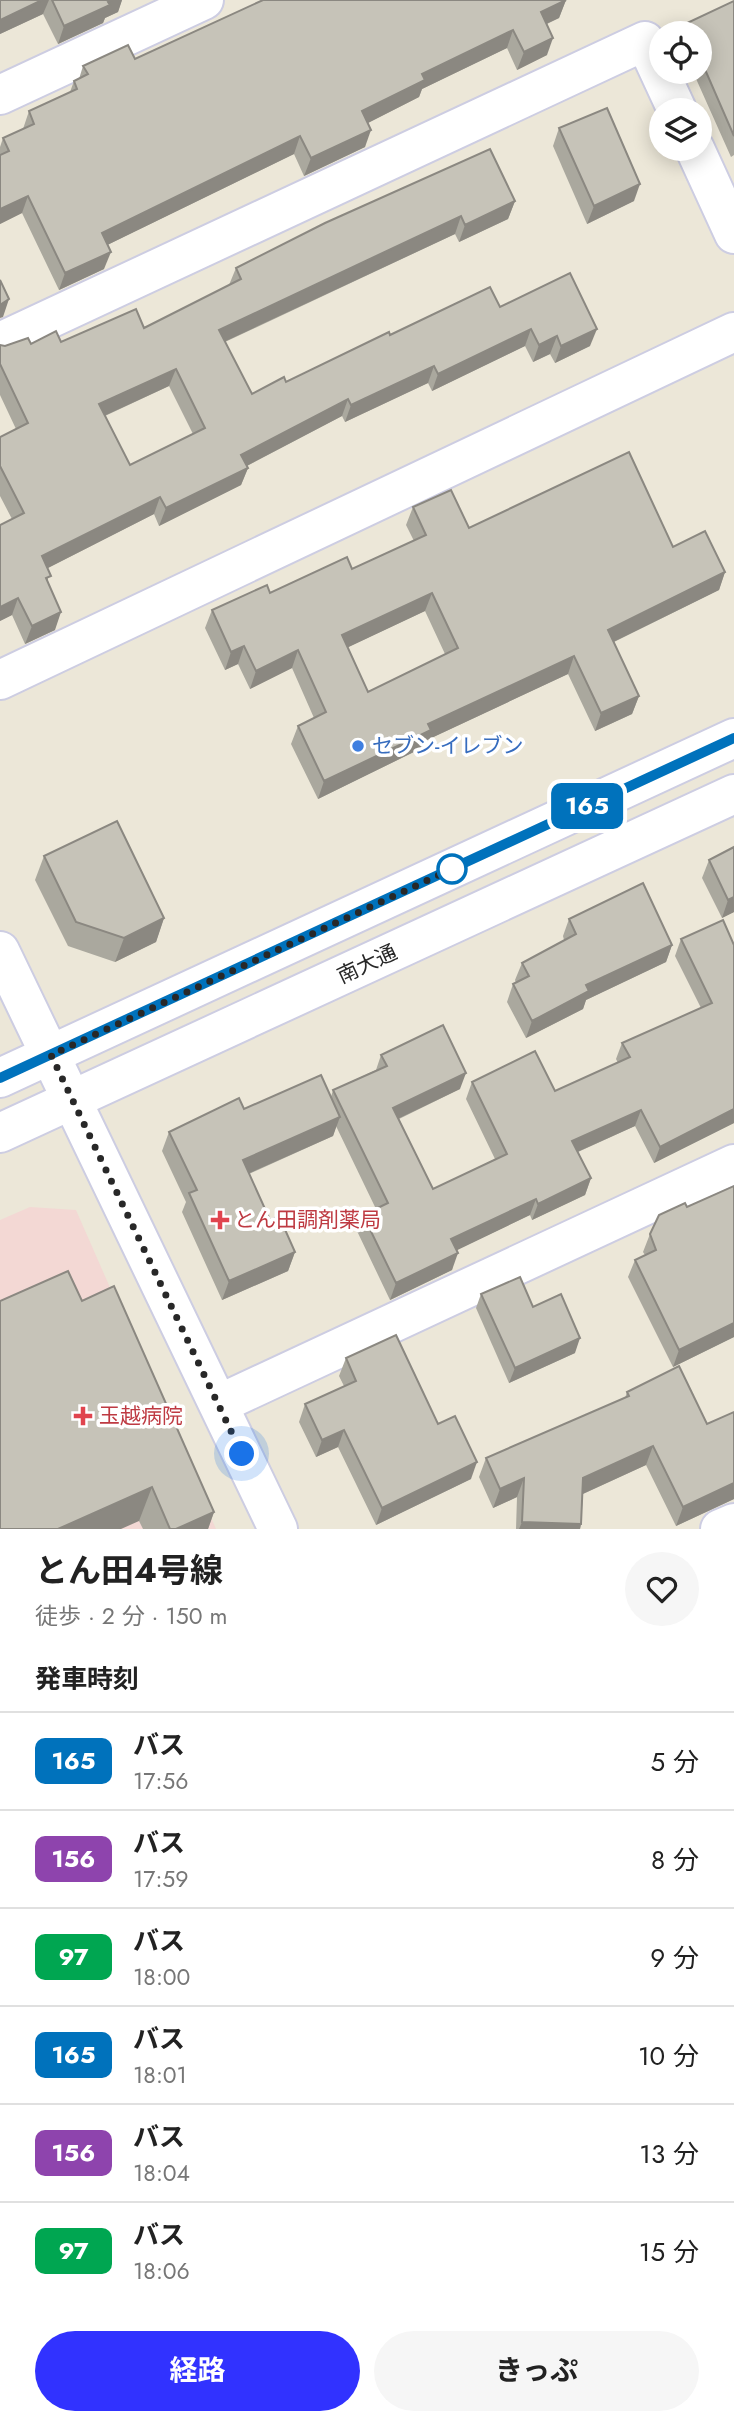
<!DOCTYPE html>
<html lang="ja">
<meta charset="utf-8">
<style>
body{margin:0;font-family:Jost,"Noto Sans JP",sans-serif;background:#f6f6f6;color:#222;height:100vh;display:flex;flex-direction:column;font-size:26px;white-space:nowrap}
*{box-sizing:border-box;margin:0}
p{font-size:23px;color:#767676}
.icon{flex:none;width:38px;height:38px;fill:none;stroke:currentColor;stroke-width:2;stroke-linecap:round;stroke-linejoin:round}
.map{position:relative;height:1529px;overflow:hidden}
.panel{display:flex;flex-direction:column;background:#fff;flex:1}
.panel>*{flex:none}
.badge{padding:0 14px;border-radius:10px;font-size:24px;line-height:46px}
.fabs{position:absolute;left:649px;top:21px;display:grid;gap:14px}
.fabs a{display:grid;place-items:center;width:63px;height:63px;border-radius:50%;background:#fff;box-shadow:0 4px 18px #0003;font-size:35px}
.you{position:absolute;width:35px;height:35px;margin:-18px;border:5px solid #fff;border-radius:50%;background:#1a73e8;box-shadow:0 0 0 10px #1a73e833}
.map>.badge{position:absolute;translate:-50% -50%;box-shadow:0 0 0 4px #fff}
h2{padding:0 35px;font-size:26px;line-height:63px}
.round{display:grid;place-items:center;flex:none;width:74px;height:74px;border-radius:37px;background:#f6f6f6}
.head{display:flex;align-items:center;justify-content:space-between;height:119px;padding:0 35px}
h1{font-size:33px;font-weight:700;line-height:52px}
.action{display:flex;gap:14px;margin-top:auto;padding:14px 35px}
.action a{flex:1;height:80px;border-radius:42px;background:#3132ff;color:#fff;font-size:28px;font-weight:700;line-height:80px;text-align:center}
.action a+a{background:#f6f6f6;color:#222}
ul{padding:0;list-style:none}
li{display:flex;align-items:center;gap:21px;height:98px;padding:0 35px;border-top:2px solid #e0e0e0}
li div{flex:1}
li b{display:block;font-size:26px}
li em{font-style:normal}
li .badge{min-width:77px;font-weight:700;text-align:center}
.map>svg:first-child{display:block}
.medical{fill:#f3d8d4}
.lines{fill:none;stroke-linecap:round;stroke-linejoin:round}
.minor-casing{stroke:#cdcde2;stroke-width:42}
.minor{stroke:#fff;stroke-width:38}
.wall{fill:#aaa89e;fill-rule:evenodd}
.shaded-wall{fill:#8b8881}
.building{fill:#c6c3b8;stroke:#8b8881;stroke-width:2;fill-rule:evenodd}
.line-casing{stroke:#fff;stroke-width:16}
.line{stroke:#0072bc;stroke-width:10}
.walk{stroke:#282828;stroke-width:7;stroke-dasharray:0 12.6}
.shop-dot{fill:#3f7fe0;stroke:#fff;stroke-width:2.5}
.stop-dot{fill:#fff;stroke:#0072bc;stroke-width:3.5}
.health-dot{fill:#e0444e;stroke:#fff;stroke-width:2.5}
.labels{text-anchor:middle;stroke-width:7;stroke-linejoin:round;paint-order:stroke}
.shop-label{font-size:21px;fill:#366cbe;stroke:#fff;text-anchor:start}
.street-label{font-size:21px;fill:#282828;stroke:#fff}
.health-label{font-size:21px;fill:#be3a42;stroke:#fff;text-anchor:start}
</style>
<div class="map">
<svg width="734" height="1529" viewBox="0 0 734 1529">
<rect width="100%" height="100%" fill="#ece7d8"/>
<polygon class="medical" points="30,1207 76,1210 216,1529 0,1529 0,1220"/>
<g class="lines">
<defs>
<g id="minor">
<polyline points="0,95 204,0"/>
<polyline points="695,149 734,234"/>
<polyline points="0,342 645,41 677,110"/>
<polyline points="0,680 734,332"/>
<polyline points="0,951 278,1529"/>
<polyline points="0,1078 734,738"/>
<polyline points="0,1133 734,794"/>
<polyline points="219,1404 734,1164"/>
<polyline points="720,1529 734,1523"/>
</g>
</defs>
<use href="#minor" class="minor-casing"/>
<use href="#minor" class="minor"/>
</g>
<g class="wall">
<polygon points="0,0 122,0 118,12 105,18 103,23 58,44 43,14 0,34"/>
<polygon points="566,0 559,18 547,24 547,55 517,70 507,48 422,89 419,97 368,123 365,147 304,176 294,154 107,245 104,269 59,290 22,213 0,224 0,147 3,138 23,129 29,111 70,92 74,81 79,79 83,66"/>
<polygon points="734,1 734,155 731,157 693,72 700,72 700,33 682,33 685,24"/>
<polygon points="559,128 634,201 587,224 553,146"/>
<path d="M515,201L508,219L459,242L455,234L225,342L252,394L286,382L390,335L500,307L590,346L555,363L550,354L533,362L525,346L432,391L428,383L345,422L342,416L247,466L248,468L241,485L159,526L154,514L48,568V584L55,630L25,644L12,615L0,621V525L12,519L0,496V437L16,429L0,395V345L5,346L31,344L61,342L144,328L229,285L236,268ZM169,386L193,434L130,465L105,416Z"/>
<path d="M413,507L469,528L673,547L725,572L719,590L614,642L639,696L632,714L595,731L568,674L427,740L424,747L318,799L291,744L298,726L314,718L292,668L250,689L238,664L225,670L205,628L212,610L352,569L414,541L406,525ZM425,611L445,654L368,692L348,647Z"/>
<polygon points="734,847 734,912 722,918 702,878 709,860"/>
<polygon points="44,856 164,918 156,942 115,962 68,946 35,880"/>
<polygon points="569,919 672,945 666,962 586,1000 583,1009 526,1038 507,1002 513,984 516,983 515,980 522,963 564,940 563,936"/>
<polygon points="681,939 734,945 734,1123 654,1163 635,1126 578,1152 591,1178 585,1195 532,1220 530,1215 456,1250 452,1270 390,1300 357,1231 363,1215 376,1209 336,1126 333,1136 249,1174 270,1220 295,1252 288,1271 222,1300 182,1212 186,1202 162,1151 169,1132 244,1109 331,1097 333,1090 376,1070 381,1055 460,1089 399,1119 433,1189 495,1159 466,1099 472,1082 555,1091 618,1063 616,1059 622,1043 701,1008 675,956"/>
<polygon points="687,1207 734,1337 673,1367 628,1277 635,1260 645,1255 643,1252 650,1234"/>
<polygon points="481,1294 533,1307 575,1353 509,1383 476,1308"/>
<polygon points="82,1301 214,1512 208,1529 143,1529 139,1521"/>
<polygon points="346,1358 438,1424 471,1479 376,1525 338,1447 316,1457 299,1422 305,1404 344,1386 339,1376"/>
<polygon points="627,1392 707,1424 734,1412 734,1499 676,1526 646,1465 583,1494 581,1524 580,1529 516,1529 517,1497 493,1508 479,1477 486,1458 625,1398"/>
</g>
<g class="shaded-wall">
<polygon points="42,0 49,0 43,14 0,34 0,20"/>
<polygon points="113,0 122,0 118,12 105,18 103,23 58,44 64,26"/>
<polygon points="566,0 559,18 535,29 541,12"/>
<polygon points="513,30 507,48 422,89 419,97 356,129 362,111 422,74"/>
<polygon points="553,38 547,55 517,70 524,52"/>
<polygon points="371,130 365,147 304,176 311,158"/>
<polygon points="300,136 294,154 95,251 102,233"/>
<polygon points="640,184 634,201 587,224 594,206"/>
<polygon points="28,196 22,213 0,224 0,209"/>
<polygon points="515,201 508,219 459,242 465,225"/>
<polygon points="461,216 455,234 213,347 219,330"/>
<polygon points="111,252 104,269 59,290 65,273"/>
<polygon points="9,299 3,317 0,318 0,305"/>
<polygon points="531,329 525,346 432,391 438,374"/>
<polygon points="597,329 590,346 555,363 561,346"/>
<polygon points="557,336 550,354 533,362 539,345"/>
<polygon points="434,366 428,383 345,422 351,405"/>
<polygon points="176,369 169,386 93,421 99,404"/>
<polygon points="348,399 342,416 235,472 241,455"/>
<polygon points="248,468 241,485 159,526 166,508"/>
<polygon points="160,497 154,514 36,574 42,556"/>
<polygon points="725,572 719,590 601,648 608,630"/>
<polygon points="432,593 425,611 336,653 342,635"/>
<polygon points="18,598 12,615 0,621 0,607"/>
<polygon points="61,612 55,630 25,644 32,626"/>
<polygon points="244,646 238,664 225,670 231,652"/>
<polygon points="298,650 292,668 250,689 256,671"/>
<polygon points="574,656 568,674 427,740 424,747 318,799 324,781 428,724"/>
<polygon points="639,696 632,714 595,731 601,713"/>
<polygon points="734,897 734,912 722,918 728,900"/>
<polygon points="164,918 156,942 115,962 124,938"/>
<polygon points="672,945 666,962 586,1000 583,1009 526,1038 532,1021 586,985"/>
<polygon points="466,1073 460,1089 387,1124 393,1108"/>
<polygon points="734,1109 734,1123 654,1163 660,1147"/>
<polygon points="641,1110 635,1126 566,1157 572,1141"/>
<polygon points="340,1117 333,1136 236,1179 243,1160"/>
<polygon points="591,1178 585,1195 532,1220 538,1204"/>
<polygon points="536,1199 530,1215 445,1256 451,1239"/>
<polygon points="295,1252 288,1271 222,1300 229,1281"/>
<polygon points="458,1253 452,1270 390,1300 396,1283"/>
<polygon points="734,1323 734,1337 673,1367 679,1350"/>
<polygon points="580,1338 575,1353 509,1383 515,1368"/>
<polygon points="344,1430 338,1447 316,1457 322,1440"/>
<polygon points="653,1446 646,1465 576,1497 583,1478"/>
<polygon points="477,1462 471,1479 376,1525 382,1508"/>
<polygon points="524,1478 517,1497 493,1508 500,1489"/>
<polygon points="734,1483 734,1499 676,1526 683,1507"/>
<polygon points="152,1487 139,1521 121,1529 58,1529"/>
<polygon points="214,1512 208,1529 176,1529"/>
<polygon points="522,1522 581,1524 580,1529 519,1529"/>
</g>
<g class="building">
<polygon points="0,0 42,0 0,20"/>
<polygon points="52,0 113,0 108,2 110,5 64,26"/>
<polygon points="263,0 566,0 541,12 553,38 524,52 513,30 422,74 425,80 362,111 371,130 311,158 300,136 102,233 111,252 65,273 28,196 0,209 0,155 9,151 3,138 34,124 29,111 77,89 74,81 88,74 83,66 128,45 135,59"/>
<polygon points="734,1 734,136 700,58 700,33 689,33 685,24"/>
<polygon points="607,108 640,184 594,206 559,128"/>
<path d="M490,149L515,201L465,225L461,216L219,330L252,394L284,377L286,382L389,332L390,335L490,287L500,307L570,273L597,329L561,346L557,336L539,345L531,329L438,374L434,366L351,405L348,399L241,455L248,468L166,508L160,497L42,556L51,576L46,578L61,612L32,626L18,598L0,607V525L24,513L0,466V437L28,423L0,364V345L5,346L28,338L31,344L56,331L61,342L136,309L144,328L241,279L236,268L325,223ZM176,369L205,428L130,465L99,404Z"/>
<polygon points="0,280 9,299 0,305"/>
<path d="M629,452L673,547L705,531L725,572L608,630L639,696L601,713L574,656L428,724L431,730L324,781L298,726L326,712L298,650L256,671L244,646L231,652L212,610L267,585L270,593L347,557L352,569L426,535L413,507L451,490L469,528ZM432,593L458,648L368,692L342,635Z"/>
<polygon points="117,821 164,918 124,938 76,922 44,856"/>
<polygon points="734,847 734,897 728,900 709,860"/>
<polygon points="643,883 672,945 586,985 589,991 532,1021 513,984 529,976 522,963 576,934 569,919"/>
<polygon points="723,920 734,945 734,1109 660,1147 641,1110 572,1141 591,1178 538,1204 536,1199 451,1239 458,1253 396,1283 363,1215 388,1203 333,1090 387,1066 381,1055 443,1025 466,1073 393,1108 433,1189 507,1154 472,1082 535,1051 555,1091 630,1057 622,1043 712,1003 681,939"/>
<polygon points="321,1075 340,1117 243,1160 270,1220 279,1216 295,1252 229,1281 189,1193 197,1190 169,1132 239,1098 244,1109"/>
<polygon points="734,1186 734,1323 679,1350 635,1260 656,1250 650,1234 659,1215 685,1203 687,1207"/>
<polygon points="68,1271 82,1301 114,1286 214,1512 176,1529 170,1529 152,1487 58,1529 0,1529 0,1301"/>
<polygon points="520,1277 533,1307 561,1294 580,1338 515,1368 481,1294"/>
<polygon points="396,1335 438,1424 455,1416 477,1462 382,1508 344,1430 322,1440 305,1404 356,1381 346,1358"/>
<polygon points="679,1366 707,1424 734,1412 734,1483 683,1507 653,1446 583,1478 581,1524 522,1522 524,1478 500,1489 486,1458 629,1396 627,1392"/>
</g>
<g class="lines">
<defs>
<polyline id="line" points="0,1078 734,738"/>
</defs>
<use href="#line" class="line-casing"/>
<use href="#line" class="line"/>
<polyline class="walk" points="242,1454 51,1055 452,869"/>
</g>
<circle class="shop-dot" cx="358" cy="746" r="7"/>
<circle class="stop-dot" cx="452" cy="869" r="14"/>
<g class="health-dot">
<path d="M216.5 1209.5h7v7h7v7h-7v7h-7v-7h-7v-7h7z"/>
<path d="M79.5 1405.5h7v7h7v7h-7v7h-7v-7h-7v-7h7z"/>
</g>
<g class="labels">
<g class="shop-label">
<text x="372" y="753">セブン-イレブン</text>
</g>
<g class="street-label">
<text transform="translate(367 964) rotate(-25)" y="7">南大通</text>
</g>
<g class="health-label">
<text x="234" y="1227">とん田調剤薬局</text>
<text x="99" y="1423">玉越病院</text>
</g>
</g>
</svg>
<div class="fabs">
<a><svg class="icon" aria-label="locate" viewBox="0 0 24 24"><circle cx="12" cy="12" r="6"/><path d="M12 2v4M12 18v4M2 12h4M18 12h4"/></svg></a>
<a><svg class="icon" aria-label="layers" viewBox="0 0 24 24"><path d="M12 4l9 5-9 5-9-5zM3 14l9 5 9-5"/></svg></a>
</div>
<div class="you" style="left:242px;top:1454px"></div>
<b class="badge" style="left:587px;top:806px;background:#0072bc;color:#fff">165</b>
</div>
<section class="panel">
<div class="head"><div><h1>とん田4号線</h1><p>徒歩 · 2 分 · 150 m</p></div><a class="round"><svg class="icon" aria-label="heart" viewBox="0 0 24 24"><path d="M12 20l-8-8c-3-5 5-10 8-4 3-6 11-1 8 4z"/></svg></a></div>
<h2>発車時刻</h2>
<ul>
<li><span class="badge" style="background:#0072bc;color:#fff">165</span><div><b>バス</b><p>17:56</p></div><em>5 分</em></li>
<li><span class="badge" style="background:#8e44ad;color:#fff">156</span><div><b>バス</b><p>17:59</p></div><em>8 分</em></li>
<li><span class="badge" style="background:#00a651;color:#fff">97</span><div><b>バス</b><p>18:00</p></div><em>9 分</em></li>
<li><span class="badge" style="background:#0072bc;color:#fff">165</span><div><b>バス</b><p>18:01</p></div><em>10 分</em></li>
<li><span class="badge" style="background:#8e44ad;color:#fff">156</span><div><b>バス</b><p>18:04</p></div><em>13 分</em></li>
<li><span class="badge" style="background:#00a651;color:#fff">97</span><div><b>バス</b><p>18:06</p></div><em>15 分</em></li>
</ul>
<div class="action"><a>経路</a><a>きっぷ</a></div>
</section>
